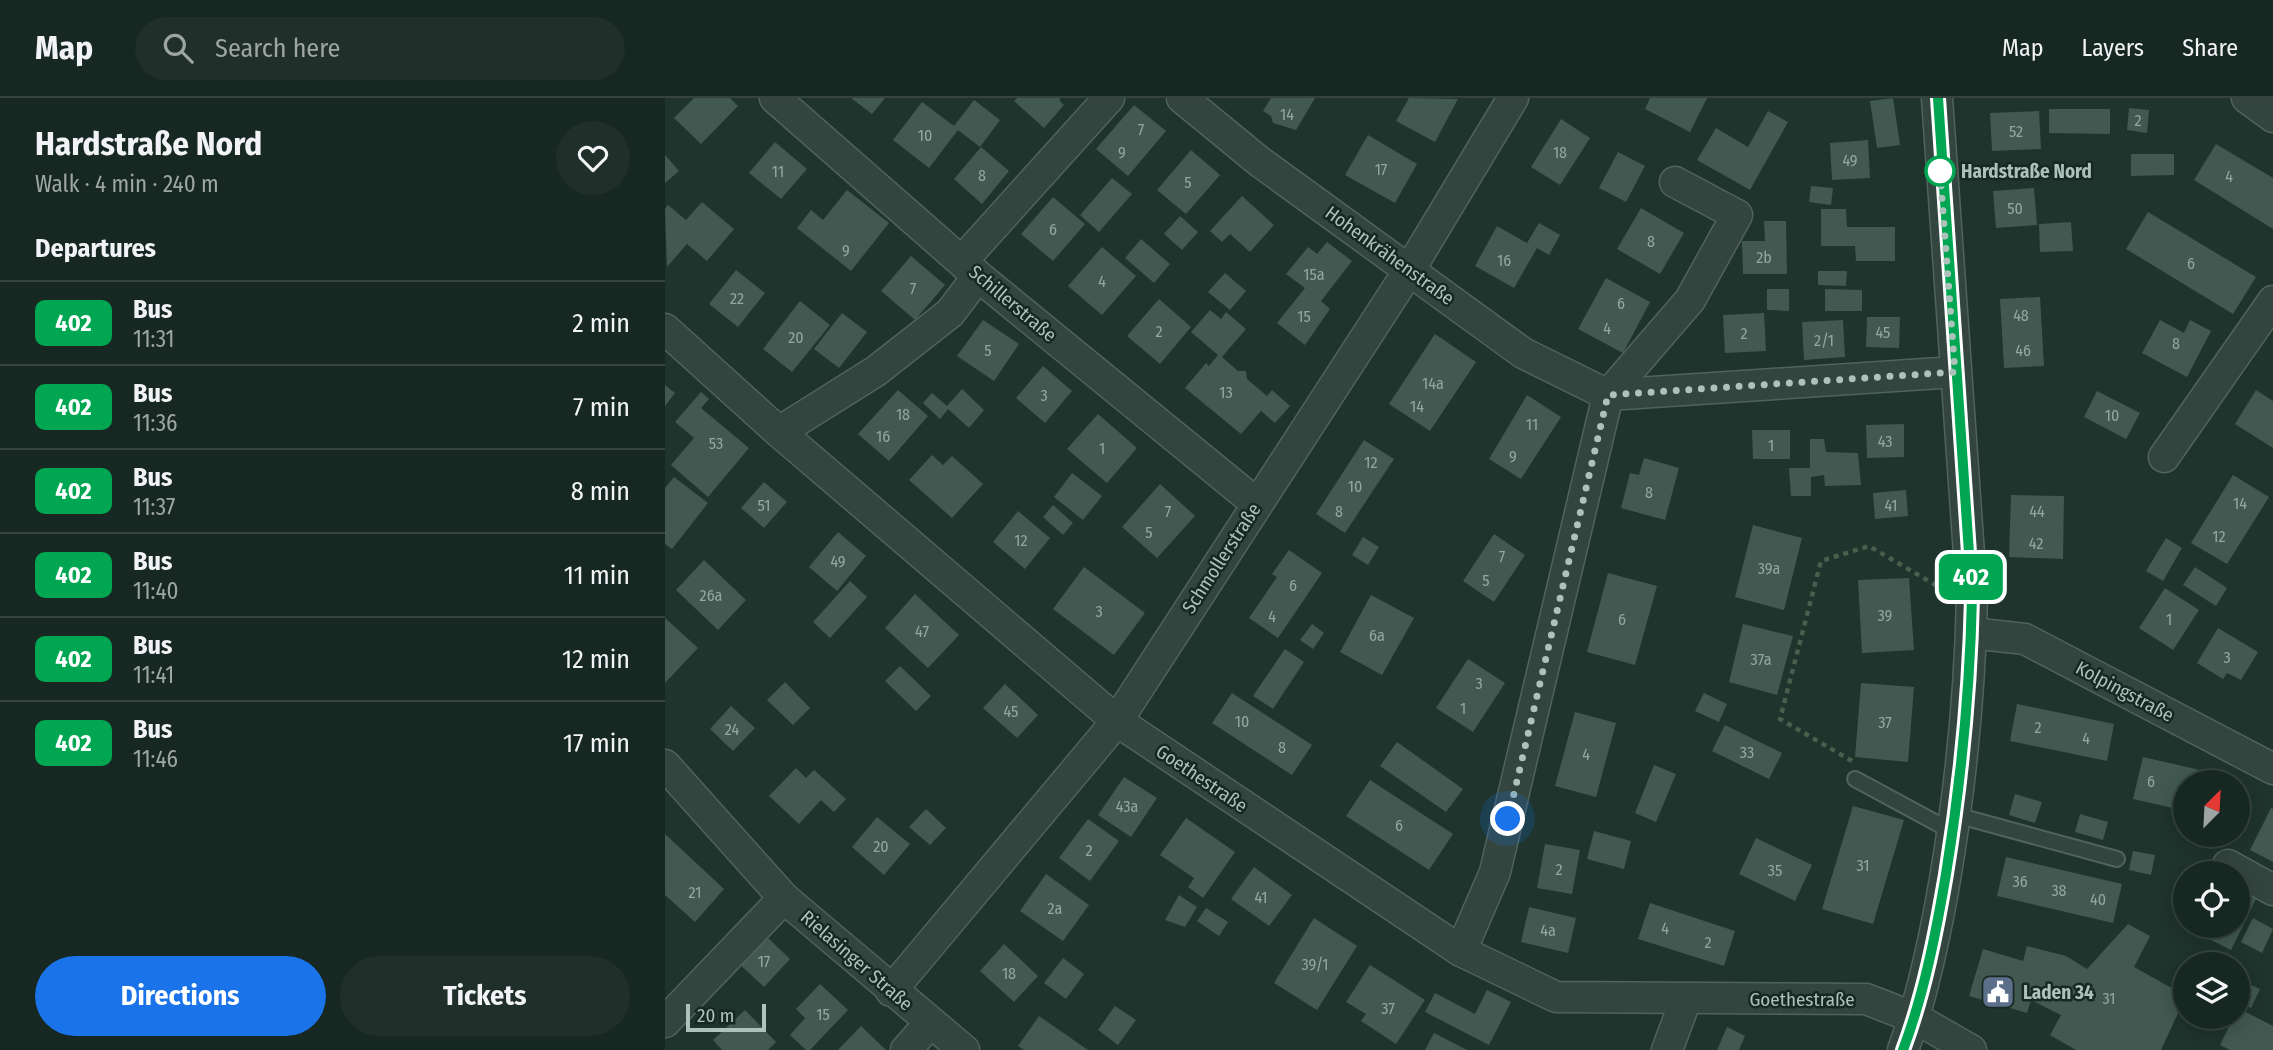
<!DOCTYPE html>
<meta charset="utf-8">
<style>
body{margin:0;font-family:"Fira Sans Condensed",sans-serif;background:#202f2a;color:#f1f3f6;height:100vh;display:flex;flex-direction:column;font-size:26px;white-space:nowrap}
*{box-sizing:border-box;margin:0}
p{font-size:23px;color:#9ea5a5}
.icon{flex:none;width:38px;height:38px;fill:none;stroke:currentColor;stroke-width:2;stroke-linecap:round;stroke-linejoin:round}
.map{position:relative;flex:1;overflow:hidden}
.panel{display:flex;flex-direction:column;background:#172721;width:665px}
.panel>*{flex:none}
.badge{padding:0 14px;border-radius:10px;font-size:24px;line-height:46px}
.needle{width:46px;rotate:24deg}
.fabs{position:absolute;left:1508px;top:672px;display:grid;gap:14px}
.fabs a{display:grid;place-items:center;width:77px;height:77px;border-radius:50%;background:#172721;box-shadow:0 4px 18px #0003,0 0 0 2px #36443f;font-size:35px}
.scale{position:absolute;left:21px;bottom:18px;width:80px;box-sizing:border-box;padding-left:7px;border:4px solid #acc2ba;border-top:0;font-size:19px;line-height:24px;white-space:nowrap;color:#acc2ba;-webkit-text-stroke:5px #182923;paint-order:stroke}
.you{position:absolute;width:35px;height:35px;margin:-18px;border:5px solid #fff;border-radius:50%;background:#1a73e8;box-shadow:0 0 0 10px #1a73e833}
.map>.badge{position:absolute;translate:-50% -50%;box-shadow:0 0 0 4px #fff}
h2{padding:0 35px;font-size:26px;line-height:63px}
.round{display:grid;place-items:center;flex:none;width:74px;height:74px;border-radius:37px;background:#202f2a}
.head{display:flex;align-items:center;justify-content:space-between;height:119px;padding:0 35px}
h1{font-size:33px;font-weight:700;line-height:52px}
.cta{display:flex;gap:14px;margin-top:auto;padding:14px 35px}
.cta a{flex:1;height:80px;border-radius:42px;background:#1a73e8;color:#fff;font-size:28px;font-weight:700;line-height:80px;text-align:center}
.cta a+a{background:#202f2a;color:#f1f3f6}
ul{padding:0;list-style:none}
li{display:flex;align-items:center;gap:21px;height:84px;padding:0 35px;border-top:2px solid #36443f}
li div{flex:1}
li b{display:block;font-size:26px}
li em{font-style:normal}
li .badge{min-width:77px;font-weight:700;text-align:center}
header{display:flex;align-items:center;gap:42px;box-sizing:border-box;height:98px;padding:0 35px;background:#172721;border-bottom:2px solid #36443f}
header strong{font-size:33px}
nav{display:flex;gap:38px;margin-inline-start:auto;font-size:24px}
.search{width:490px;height:63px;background:#202f2a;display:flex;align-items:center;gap:18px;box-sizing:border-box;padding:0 24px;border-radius:38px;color:#9ea5a5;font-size:26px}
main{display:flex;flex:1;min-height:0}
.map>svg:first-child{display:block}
.building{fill:#415950}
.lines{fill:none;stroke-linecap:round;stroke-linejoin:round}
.lane-casing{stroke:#50635c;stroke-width:18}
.street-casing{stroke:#50635c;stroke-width:33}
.path{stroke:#4a5e4e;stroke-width:4.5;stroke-dasharray:5 5;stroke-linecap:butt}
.lane{stroke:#33453e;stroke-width:14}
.street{stroke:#33453e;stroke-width:30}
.line-casing{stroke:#fff;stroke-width:16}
.line{stroke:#00a651;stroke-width:10}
.walk{stroke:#acc2ba;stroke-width:7;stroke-dasharray:0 12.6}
.stop-dot{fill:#fff;stroke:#00a651;stroke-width:3.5}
.labels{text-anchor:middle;stroke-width:5;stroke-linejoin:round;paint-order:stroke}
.number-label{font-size:16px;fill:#91a8a0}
.stop-label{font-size:19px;font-weight:bold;fill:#acc2ba;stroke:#182923;text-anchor:start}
.street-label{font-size:19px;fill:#acc2ba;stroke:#182923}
.poi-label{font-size:19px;font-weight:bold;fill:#acc2ba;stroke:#182923;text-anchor:start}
</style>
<header>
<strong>Map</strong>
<div class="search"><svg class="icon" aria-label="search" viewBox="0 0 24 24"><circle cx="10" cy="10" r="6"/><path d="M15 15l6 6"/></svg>Search here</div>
<nav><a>Map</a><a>Layers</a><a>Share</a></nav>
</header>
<main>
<section class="panel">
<div class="head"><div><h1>Hardstraße Nord</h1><p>Walk · 4 min · 240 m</p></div><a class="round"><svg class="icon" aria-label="heart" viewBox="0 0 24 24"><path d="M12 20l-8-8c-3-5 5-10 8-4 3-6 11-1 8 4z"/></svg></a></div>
<h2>Departures</h2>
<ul>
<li><span class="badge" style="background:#00a651;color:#fff">402</span><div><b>Bus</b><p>11:31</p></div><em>2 min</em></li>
<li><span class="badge" style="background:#00a651;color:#fff">402</span><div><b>Bus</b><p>11:36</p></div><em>7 min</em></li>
<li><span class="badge" style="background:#00a651;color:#fff">402</span><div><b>Bus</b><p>11:37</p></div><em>8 min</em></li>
<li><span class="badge" style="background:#00a651;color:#fff">402</span><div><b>Bus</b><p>11:40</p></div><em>11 min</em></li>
<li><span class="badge" style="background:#00a651;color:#fff">402</span><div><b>Bus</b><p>11:41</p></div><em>12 min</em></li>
<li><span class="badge" style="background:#00a651;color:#fff">402</span><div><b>Bus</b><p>11:46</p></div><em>17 min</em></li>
</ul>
<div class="cta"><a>Directions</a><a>Tickets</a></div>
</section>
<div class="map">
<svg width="1608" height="952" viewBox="0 0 1608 952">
<rect width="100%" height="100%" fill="#1f342c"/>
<g class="building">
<polygon points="29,0 65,0 73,8 36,46 9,20"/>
<polygon points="186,0 220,0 207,16"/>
<polygon points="352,0 396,0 394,2 399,7 379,30 349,3"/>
<polygon points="606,0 650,0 631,32 608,25 606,18 598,13"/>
<polygon points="744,0 793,1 770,44 731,23"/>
<polygon points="985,0 1042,0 1025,34 980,11"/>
<polygon points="1228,0 1235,47 1212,50 1205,3"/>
<polygon points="309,2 335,22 315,49 293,32 264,70 228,42 257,4 289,28"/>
<polygon points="469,7 501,33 463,78 431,51"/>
<polygon points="1464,10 1484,12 1482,35 1462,32"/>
<polygon points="1384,11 1445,11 1445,36 1384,35"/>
<polygon points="1103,13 1123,24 1085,92 1032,62 1051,30 1083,49"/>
<polygon points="1374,13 1376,51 1327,53 1325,15"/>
<polygon points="896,21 925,40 895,87 866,69"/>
<polygon points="703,37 752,66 730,105 680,77"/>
<polygon points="1203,42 1205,80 1167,82 1165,45"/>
<polygon points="110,44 142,71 116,101 84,75"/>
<polygon points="1551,46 1608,80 1608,131 1529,82"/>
<polygon points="316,49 344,73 317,106 289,81"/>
<polygon points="526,52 555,77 521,116 492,92"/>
<polygon points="953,54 980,68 961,104 934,90"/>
<polygon points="1466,56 1509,56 1509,77 1466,78"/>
<polygon points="0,57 14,73 0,85"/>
<polygon points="447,80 467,96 434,134 415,117"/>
<polygon points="1146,88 1168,90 1166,107 1144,104"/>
<polygon points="1369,90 1372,127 1331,130 1328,93"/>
<polygon points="182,92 224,125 186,173 132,130 146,112 158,122"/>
<polygon points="577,98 609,127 585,154 565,136 557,144 545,133"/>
<polygon points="388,99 420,126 388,163 356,136"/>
<polygon points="37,104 69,131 42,163 22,146 2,169 0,111 3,107 21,122"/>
<polygon points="976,110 1019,135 995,176 952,151"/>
<polygon points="1156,111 1181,111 1182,129 1230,129 1230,163 1191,163 1190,148 1156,148"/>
<polygon points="1483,114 1591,179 1568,216 1461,151"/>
<polygon points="515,118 533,134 517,152 499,136"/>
<polygon points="1099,123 1121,123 1122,176 1078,176 1077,143 1100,143"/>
<polygon points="1406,124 1408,153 1375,154 1374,126"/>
<polygon points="874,125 895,137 884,157 872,150 849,190 810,168 832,128 862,145"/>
<polygon points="476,141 505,166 489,185 460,160"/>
<polygon points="662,144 687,163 656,203 665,211 640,247 612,225 640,190 621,176 643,149 652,156"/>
<polygon points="437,149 471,178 437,217 403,188"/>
<polygon points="246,158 280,187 250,222 216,193"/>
<polygon points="71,172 100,195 73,229 44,206"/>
<polygon points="1153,173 1182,173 1181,188 1153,187"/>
<polygon points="560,175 581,193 565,212 543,194"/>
<polygon points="941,180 985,204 958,255 913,231"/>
<polygon points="1102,191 1124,191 1124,213 1102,212"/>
<polygon points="1160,191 1197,192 1197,213 1160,213"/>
<polygon points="1375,199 1379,268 1339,270 1335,201"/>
<polygon points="494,201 526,229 495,266 462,238"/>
<polygon points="135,203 165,227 127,274 98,251"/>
<polygon points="545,212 556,221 561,214 581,231 557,259 573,273 581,273 582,281 602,298 607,292 625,308 610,325 596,313 576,336 520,290 541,265 544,268 553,257 526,234"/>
<polygon points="177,215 202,234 174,270 149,251"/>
<polygon points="1099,215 1101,253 1060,255 1058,217"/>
<polygon points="1202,219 1235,219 1234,250 1201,249"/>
<polygon points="318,222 354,246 329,283 292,258"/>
<polygon points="1178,222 1180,259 1139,262 1137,224"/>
<polygon points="1495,222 1519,235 1525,222 1546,233 1522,279 1477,255"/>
<polygon points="770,236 811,264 765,333 724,306"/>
<polygon points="378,268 407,293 380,325 351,300"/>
<polygon points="0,287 10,295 0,308"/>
<polygon points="297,291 319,312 304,330 283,311 275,321 258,305 267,295 282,308"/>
<polygon points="233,292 263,318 224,363 193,336"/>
<polygon points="1591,292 1608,303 1608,350 1570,326"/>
<polygon points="1432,293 1475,315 1461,341 1419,319"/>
<polygon points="36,294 44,301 36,310 84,350 43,399 6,367 29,340 10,324"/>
<polygon points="862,297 896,319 856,381 824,361"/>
<polygon points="433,316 472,350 442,385 402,351"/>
<polygon points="1239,326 1239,359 1202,360 1201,327"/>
<polygon points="1087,332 1125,332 1125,361 1088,361"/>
<polygon points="1145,341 1159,341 1161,354 1193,355 1196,387 1160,388 1159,377 1146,379 1146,398 1126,398 1124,370 1145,370"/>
<polygon points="699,342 729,361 680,435 651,416"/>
<polygon points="267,357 278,367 287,358 318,386 287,420 244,382"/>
<polygon points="979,360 1014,370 1000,422 956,410 965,375 974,377"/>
<polygon points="407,375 437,398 418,422 389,399"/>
<polygon points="1568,377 1604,399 1562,466 1526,445"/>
<polygon points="9,379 43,405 7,451 0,446 0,390"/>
<polygon points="99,384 122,404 99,430 76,410"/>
<polygon points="495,386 530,418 492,460 457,429"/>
<polygon points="1241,392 1243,418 1210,421 1208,395"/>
<polygon points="1346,397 1399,398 1398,461 1344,459"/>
<polygon points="388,407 408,425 398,437 378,419"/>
<polygon points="353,413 385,440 360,471 328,444"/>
<polygon points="1088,427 1137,440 1119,512 1070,499"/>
<polygon points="173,434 201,458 172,493 144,469"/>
<polygon points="829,436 860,457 829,504 798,483"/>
<polygon points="698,439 714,449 703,467 687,457"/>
<polygon points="1501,440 1517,450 1498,483 1481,473"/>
<polygon points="624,452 657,475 613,540 584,520 612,479 607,476"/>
<polygon points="39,462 81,502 53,532 11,492"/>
<polygon points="419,469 480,515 449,557 388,511"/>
<polygon points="1530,469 1562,490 1551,508 1518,487"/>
<polygon points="943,475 992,488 970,567 922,554"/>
<polygon points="1244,480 1249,552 1197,555 1193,482"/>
<polygon points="185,483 202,499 165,540 148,524"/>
<polygon points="1500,490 1534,512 1508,552 1474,530"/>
<polygon points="250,496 294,537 263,570 220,530"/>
<polygon points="706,497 749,520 717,577 675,554"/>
<polygon points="0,520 33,550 0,585"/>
<polygon points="647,526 659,535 648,551 635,542"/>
<polygon points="1078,526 1128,538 1112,597 1064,584"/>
<polygon points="1553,530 1593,554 1576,582 1562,575 1558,581 1532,565"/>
<polygon points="620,551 639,564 608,611 588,598"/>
<polygon points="803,561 840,585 808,634 771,610"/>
<polygon points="235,568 266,598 251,613 220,583"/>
<polygon points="120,584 145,610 128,627 102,602"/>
<polygon points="1196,585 1249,589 1243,664 1190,659"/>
<polygon points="340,586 373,617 352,640 318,610"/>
<polygon points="567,595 647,647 627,677 547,625"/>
<polygon points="1039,595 1062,606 1054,624 1030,613"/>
<polygon points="1352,606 1449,626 1442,663 1345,643"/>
<polygon points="66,608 90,630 68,653 45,631"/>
<polygon points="910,614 951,625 931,699 890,688"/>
<polygon points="1060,627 1117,655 1104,681 1047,653"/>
<polygon points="732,644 798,691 781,714 715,668"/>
<polygon points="1478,659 1557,677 1556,684 1521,684 1521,713 1468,701"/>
<polygon points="989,667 1011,676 991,724 970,715"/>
<polygon points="131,670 141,680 149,672 181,701 169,714 156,702 134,726 104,698"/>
<polygon points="459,679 492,700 466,739 433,717"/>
<polygon points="705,682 788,736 764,772 681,718"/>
<polygon points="1350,696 1377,704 1370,725 1344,717"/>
<polygon points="1188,708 1239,722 1208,826 1157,811"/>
<polygon points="1606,710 1608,711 1608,764 1585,752"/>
<polygon points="261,711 281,730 265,747 244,729"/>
<polygon points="1415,716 1443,724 1438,742 1410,734"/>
<polygon points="212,719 245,746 219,777 187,749"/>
<polygon points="521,720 570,754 538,800 523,789 529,780 495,757"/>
<polygon points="423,721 454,743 425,783 394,760"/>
<polygon points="929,733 966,743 959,771 922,761"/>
<polygon points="0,736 59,791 30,824 0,797"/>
<polygon points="1091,740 1147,767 1130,803 1074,776"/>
<polygon points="880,746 915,752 907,796 872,790"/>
<polygon points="1468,753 1490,757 1486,777 1464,772"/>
<polygon points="1341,759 1457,786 1448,825 1332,798"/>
<polygon points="589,769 627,797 604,828 566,801"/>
<polygon points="381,776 424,807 398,843 355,813"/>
<polygon points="1573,793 1591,801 1566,852 1514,826 1521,813 1521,828 1573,828"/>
<polygon points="514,797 532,809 520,829 500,822"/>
<polygon points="985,805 1070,833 1059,868 973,841"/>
<polygon points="864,809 911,820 903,855 856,844"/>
<polygon points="541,810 563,824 554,838 532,823"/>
<polygon points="649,820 692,848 652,912 609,885"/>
<polygon points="1588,820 1608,831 1597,855 1576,844"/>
<polygon points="1463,826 1485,838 1469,869 1521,898 1496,952 1411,952 1385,937 1396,917 1366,902 1362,915 1304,898 1318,851 1358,863 1362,848 1401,858 1422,871"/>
<polygon points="99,836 125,861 99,889 72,864"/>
<polygon points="339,846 373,878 349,904 315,873"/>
<polygon points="398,860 419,876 401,901 379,885"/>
<polygon points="705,867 760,902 731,946 696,923 701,916 681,904"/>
<polygon points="1573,881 1595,891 1586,910 1573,904"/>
<polygon points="155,886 183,912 145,952 141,952 125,937 140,920 131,911"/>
<polygon points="822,892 846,904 824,947 760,914 770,895 810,916"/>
<polygon points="450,908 471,922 453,947 433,932"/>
<polygon points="1573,910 1608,928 1608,952 1565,952 1555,947 1569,919 1573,919"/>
<polygon points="80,912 111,944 103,952 57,952 48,942"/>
<polygon points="374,918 423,952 359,952 353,948"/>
<polygon points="196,928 221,952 173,952"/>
<polygon points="1062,929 1080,938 1074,952 1052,952"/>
<polygon points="769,935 802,952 760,952"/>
</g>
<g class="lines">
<defs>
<g id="lane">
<polyline points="1190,681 1288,734"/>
<polyline points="1291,717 1452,761"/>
</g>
<g id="street">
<polyline points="110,0 313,178 591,405"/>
<polyline points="517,0 595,64 858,255 943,297 1290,274"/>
<polyline points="1582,0 1608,19"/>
<polyline points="298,162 444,0"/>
<polyline points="0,231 114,334 452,623 796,853 891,899 1201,901 1250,920 1306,952"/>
<polyline points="114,334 211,273 285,215 313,178"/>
<polyline points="1499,359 1608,203"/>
<polyline points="1306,535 1360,541 1608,671"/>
<polyline points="0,667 119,800 299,952"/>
<polyline points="1563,767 1608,792"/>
<polyline points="796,853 830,774 943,297 1025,202 1072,117 1010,84"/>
<polyline points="226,893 452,623 745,171 848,0"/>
<polyline points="0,924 119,800"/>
<polyline points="241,952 265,925"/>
<polyline points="1002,952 1021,901"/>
<path d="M1238,952C1258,897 1270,839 1280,781C1296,686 1305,595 1307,499L1272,0"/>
</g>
</defs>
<use href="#lane" class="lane-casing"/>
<use href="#street" class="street-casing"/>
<polyline class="path" points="1187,663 1115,621 1156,463 1204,448 1279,492"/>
<use href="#lane" class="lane"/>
<use href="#street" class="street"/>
</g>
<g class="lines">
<defs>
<path id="line" d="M1238,952C1259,896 1271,835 1281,776C1296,684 1305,593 1307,499L1273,0"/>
</defs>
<use href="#line" class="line-casing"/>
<use href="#line" class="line"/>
<polyline class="walk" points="843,721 943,297 1290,274 1275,73"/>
</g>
<defs>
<symbol id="civic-square" viewBox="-11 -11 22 22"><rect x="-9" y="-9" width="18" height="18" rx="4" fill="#5c6f8a" stroke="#182923"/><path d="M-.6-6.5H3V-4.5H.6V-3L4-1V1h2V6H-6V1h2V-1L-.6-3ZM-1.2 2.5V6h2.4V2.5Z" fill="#fff"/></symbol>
</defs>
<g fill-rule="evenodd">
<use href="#civic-square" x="1314" y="875" width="38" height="38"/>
</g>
<circle class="stop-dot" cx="1275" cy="73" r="14"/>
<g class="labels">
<g class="number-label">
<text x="622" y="22">14</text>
<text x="1473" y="28">2</text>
<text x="476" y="37">7</text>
<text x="1351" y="39">52</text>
<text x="260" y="43">10</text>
<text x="457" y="60">9</text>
<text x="895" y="60">18</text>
<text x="1185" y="68">49</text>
<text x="716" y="77">17</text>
<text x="113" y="79">11</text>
<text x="317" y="83">8</text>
<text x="1564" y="84">4</text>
<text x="523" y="90">5</text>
<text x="1350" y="116">50</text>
<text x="388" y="137">6</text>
<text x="986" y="149">8</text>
<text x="181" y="158">9</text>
<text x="1099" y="165">2b</text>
<text x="839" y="168">16</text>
<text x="1526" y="171">6</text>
<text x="649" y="182">15a</text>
<text x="437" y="189">4</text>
<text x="248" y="196">7</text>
<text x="72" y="206">22</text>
<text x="956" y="211">6</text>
<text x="1356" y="223">48</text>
<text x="639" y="224">15</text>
<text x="942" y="236">4</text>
<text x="494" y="239">2</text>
<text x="1218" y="240">45</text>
<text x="1079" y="241">2</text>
<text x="131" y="245">20</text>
<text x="1159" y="248">2/1</text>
<text x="1511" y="251">8</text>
<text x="323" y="258">5</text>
<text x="1358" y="258">46</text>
<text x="768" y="291">14a</text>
<text x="561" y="300">13</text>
<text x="379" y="303">3</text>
<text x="752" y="314">14</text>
<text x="238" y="322">18</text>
<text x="1447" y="323">10</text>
<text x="867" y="332">11</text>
<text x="218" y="344">16</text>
<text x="1220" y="349">43</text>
<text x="51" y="351">53</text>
<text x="1106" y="353">1</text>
<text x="437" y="356">1</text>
<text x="848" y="364">9</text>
<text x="706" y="370">12</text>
<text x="690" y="394">10</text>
<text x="984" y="400">8</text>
<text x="1575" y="411">14</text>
<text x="99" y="413">51</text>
<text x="1226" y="413">41</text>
<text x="503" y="419">7</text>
<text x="674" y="419">8</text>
<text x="1372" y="419">44</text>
<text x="484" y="440">5</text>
<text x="1554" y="444">12</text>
<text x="356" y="448">12</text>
<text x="1371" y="451">42</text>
<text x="837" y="464">7</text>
<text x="173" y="469">49</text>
<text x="1104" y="476">39a</text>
<text x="821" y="488">5</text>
<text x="628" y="493">6</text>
<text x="46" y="503">26a</text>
<text x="434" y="519">3</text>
<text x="1220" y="523">39</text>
<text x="607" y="524">4</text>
<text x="957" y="527">6</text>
<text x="1504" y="527">1</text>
<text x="257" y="539">47</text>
<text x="712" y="543">6a</text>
<text x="1562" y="565">3</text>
<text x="1096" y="567">37a</text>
<text x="814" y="591">3</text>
<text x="798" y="616">1</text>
<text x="346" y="619">45</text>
<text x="577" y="629">10</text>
<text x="1220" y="630">37</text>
<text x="1373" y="635">2</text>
<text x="67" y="637">24</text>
<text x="1421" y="646">4</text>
<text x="617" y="655">8</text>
<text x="1082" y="660">33</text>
<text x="921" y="662">4</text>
<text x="1486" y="689">6</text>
<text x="462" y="714">43a</text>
<text x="734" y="733">6</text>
<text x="216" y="754">20</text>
<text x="424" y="758">2</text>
<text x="1198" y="773">31</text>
<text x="894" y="777">2</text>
<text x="1110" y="778">35</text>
<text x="1355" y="789">36</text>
<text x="1394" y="798">38</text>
<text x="30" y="800">21</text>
<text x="596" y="805">41</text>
<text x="1433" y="807">40</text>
<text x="390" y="816">2a</text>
<text x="1000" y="836">4</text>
<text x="883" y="838">4a</text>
<text x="1043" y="850">2</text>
<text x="99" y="869">17</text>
<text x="650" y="872">39/1</text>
<text x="344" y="881">18</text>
<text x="1444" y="906">31</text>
<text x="723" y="916">37</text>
<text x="158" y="922">15</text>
</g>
<g class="stop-label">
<text x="1296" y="80">Hardstraße Nord</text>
</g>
<g class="street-label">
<text transform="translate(725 157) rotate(36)" y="7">Hohenkrähenstraße</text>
<text transform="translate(348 205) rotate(40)" y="7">Schillerstraße</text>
<text transform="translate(556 460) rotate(-57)" y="7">Schmollerstraße</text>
<text transform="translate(1460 593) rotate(28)" y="7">Kolpingstraße</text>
<text transform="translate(537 680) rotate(34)" y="7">Goethestraße</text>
<text transform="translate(192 862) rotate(41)" y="7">Rielasinger Straße</text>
<text x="1137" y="908">Goethestraße</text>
</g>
<g class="poi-label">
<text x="1358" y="901">Laden 34</text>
</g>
</g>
</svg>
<div class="fabs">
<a><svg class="needle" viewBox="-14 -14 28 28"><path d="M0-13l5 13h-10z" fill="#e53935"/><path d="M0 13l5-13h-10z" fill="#9ea5a5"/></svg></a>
<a><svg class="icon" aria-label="locate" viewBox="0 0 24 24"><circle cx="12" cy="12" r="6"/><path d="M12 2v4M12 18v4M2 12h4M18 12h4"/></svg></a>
<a><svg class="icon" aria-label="layers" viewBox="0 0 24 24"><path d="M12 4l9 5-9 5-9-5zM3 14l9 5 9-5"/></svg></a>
</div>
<div class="scale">20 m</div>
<div class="you" style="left:843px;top:721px"></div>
<b class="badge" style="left:1306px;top:479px;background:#00a651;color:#fff">402</b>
</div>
</main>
